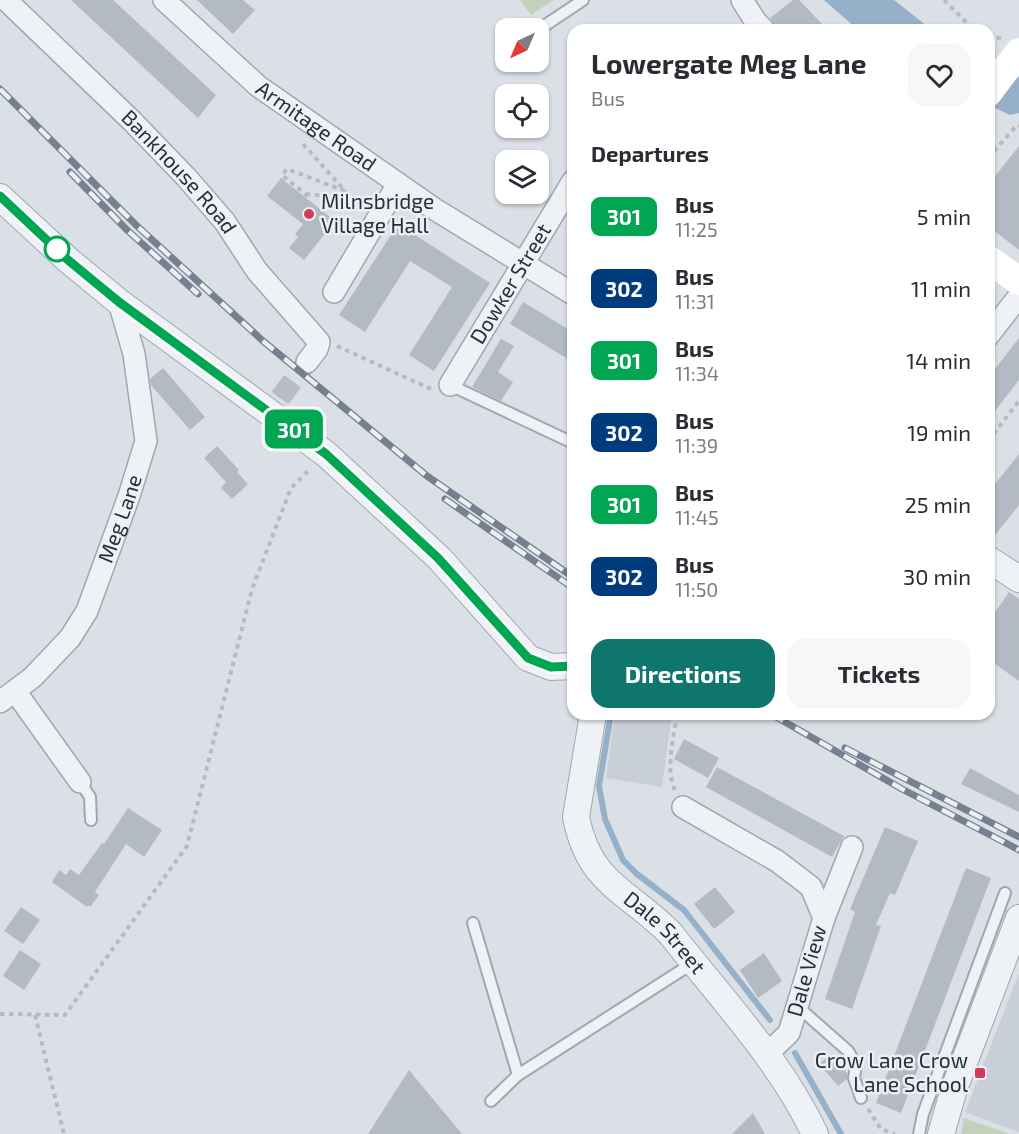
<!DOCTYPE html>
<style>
body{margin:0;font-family:"Exo 2",sans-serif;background:#f7f7f7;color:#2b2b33;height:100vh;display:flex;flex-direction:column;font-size:22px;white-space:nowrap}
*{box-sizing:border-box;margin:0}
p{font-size:20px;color:#7c7c81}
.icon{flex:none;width:33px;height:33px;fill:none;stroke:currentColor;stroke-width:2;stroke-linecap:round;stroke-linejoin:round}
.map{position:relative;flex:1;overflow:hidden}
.details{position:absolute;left:567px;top:24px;width:428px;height:696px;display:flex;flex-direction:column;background:#fff;border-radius:18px;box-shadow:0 2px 4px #0004}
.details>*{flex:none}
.badge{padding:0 12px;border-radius:9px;font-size:21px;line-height:39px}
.needle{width:39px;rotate:224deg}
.buttons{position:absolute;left:495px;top:18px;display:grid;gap:12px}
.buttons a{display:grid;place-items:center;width:54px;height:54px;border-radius:12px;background:#fff;box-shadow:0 2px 4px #0004;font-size:30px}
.map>.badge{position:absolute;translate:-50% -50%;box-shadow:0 0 0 3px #fff}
h2{padding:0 24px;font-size:22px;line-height:54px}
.round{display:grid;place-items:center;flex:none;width:63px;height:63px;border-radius:18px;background:#f7f7f7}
.summary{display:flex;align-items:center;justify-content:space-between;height:102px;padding:0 24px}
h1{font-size:28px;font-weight:700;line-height:45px}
.primary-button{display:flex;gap:12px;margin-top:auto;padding:12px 24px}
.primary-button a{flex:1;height:69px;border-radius:18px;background:#0f766e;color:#fff;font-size:24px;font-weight:700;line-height:69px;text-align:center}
.primary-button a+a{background:#f7f7f7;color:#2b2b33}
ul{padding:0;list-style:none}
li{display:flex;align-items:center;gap:18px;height:72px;padding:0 24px}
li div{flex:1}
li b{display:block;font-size:22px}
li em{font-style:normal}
li .badge{min-width:66px;font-weight:700;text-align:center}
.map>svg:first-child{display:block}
.built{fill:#c9cfd8}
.green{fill:#c2d0bc}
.water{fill:#95b0c8}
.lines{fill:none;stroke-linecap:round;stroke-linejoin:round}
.stream{stroke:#95b0c8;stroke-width:6}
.building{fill:#b3bac3}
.minor-tunnel{stroke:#b7bdc4;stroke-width:21;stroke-dasharray:21 10;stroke-linecap:butt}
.service-casing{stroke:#a1a7b0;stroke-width:14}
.minor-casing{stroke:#a1a7b0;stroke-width:24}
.tertiary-casing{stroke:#a1a7b0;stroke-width:28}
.path{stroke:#b6bbc1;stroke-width:4;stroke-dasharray:4.5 4.5;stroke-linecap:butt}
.service{stroke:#eef1f5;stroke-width:10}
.minor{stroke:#eef1f5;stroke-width:21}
.tertiary{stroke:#eef1f5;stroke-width:26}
.secondary{stroke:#fff;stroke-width:28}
.rail-casing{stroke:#758190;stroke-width:7}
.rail{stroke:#ebeff4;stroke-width:4.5;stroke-dasharray:14;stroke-linecap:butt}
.line-casing{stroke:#fff;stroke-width:14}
.line{stroke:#00a651;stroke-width:9}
.poi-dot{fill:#d13b5a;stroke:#ebeff4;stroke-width:2}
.stop-dot{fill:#fff;stroke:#00a651;stroke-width:3}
.labels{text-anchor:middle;stroke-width:5;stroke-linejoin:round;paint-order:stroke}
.street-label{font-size:21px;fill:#252f3d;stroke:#ebeff4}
.poi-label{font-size:21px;fill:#252f3d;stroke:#ebeff4;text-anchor:start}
</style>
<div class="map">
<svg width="1019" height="1134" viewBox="0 0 1019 1134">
<rect width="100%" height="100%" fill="#dbe0e6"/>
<g class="built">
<polygon points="615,714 672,714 662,787 606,778"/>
<polygon points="1019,973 1019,1132 965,1112"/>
</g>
<g class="green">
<polygon points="520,0 553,0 531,15"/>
<polygon points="964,1118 1009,1134 961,1134"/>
</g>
<g class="water">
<polygon points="824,0 894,0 932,30 858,30"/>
<polygon points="989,68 1019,77 1019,113 1010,115 989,105"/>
</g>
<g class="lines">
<g class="stream">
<polyline points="611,714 599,786 605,819 623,860 637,874 684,910 770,1020"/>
<polyline points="795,1053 841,1134"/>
</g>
</g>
<g class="building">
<polygon points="71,0 113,0 216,95 198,118"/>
<polygon points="197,0 243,0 255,10 233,34"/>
<polygon points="793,0 799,0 828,30 779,30 770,18"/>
<polygon points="1019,146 1019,250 988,226 988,185"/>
<polygon points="281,178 335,221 304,260 289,248 298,237 295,234 303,224 267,196"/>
<polygon points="398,224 490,283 434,371 409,355 452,287 410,261 365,332 339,315"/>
<polygon points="523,302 573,332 573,362 510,324"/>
<polygon points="1019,338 1019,380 988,420 988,378"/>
<polygon points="501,339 514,346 498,372 513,382 501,401 472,387"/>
<polygon points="163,368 205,417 190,430 151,385 150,379"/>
<polygon points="217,446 239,470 237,472 248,484 232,499 221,488 226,482 204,458"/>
<polygon points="1019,454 1019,505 988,544 988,493"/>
<polygon points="1009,592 1019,599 1019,681 988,659 988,623"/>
<polygon points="684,739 719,758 708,778 674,759"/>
<polygon points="717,767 844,836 832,857 706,787"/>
<polygon points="970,768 1019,795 1019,812 961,784"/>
<polygon points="128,808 162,830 144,857 126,844 95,892 99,895 90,907 88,905 87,907 52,882 59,870 66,875 70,869 79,875 102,843 104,844"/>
<polygon points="885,827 918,841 895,895 890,893 876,925 881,926 852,1009 825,999 855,912 850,909"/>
<polygon points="966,868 991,878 901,1113 876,1103"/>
<polygon points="715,887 735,912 714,929 694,904"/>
<polygon points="21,907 40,920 23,944 4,931"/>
<polygon points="20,950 41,964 24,990 3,976"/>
<polygon points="764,953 782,981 758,998 740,970"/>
<polygon points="831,1054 847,1073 847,1079 838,1086 819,1064"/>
<polygon points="409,1070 462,1134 368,1134"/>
<polygon points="753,1113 765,1134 732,1134"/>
</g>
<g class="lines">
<polyline class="minor-tunnel" points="280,398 307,362"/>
<defs>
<g id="service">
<polyline points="538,30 583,0"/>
<polyline points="503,54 506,53"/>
<polyline points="450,385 573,443"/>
<polyline points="80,782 90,797 91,820"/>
<polyline points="473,923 518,1075"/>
<polyline points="797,1006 848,1051 856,1065 854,1078 861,1098"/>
<polyline points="491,1101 518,1075 693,963"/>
<polyline points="919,1134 923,1114 1005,893"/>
</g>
<g id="minor">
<path id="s1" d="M6,0L132,121L186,177L225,222L257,271L319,342L317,349L307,362"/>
<path id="s2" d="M164,0L258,86L436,210L573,294"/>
<polyline points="742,0 756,22 764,30"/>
<polyline points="334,292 398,184"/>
<polyline points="988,336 1019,296"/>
<path id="s3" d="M450,385L573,181"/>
<polyline points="15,691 80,782"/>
<path id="s4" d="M0,702L33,677L70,638L87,611L129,496L146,441L134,354L119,302"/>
<polyline points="683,807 777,861 811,887 824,918 789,1033 766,1055"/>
<polyline points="824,918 852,847"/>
</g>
<g id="tertiary">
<polyline points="0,197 68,260 119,302 326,454 439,558 528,658 551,667 573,666"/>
<polyline points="988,559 1019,579"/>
<path id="s5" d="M593,714L576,817C589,884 627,890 670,933C720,997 780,1060 815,1134"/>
<polyline points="941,1134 954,1089 1019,918"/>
</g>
</defs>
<use href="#service" class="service-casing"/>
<use href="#minor" class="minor-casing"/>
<use href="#tertiary" class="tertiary-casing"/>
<g class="path">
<polyline points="944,0 972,28 976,30"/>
<polyline points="988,35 1002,39"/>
<polyline points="303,144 345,191 287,169 282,175 309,197"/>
<polyline points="988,158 1017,125 1019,126"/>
<polyline points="306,194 367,200"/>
<polyline points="337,346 431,389"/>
<polyline points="988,441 1019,401"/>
<path d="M675,790C665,770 674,736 677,714"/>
<polyline points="0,1014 65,1015 187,846 252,589 291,488 310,469"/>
<polyline points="35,1015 64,1134"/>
<polyline points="868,1109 881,1129 895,1134"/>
</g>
<use href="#service" class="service"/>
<use href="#minor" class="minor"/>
<use href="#tertiary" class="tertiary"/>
<g class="secondary">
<polyline points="988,93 1019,52"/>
<polyline points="988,259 1019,281"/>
</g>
<defs>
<g id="rail">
<polyline points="0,89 136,225 263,341 427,476 573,577"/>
<polyline points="70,172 127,230 198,294"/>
<polyline points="445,499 573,588"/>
<polyline points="771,714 902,789 1019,850"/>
<polyline points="845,748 1019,837"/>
</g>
</defs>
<use href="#rail" class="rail-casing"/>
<use href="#rail" class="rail"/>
</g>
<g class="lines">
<defs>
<polyline id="line" points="0,196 68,260 119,302 326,454 438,558 528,658 551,667 573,666"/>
</defs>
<use href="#line" class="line-casing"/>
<use href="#line" class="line"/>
</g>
<g class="poi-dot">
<circle cx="309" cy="214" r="6"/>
<rect x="974" y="1067" width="12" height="12" rx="3"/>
</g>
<circle class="stop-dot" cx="57" cy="249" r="12"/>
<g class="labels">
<g class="street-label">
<text dy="7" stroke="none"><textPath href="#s2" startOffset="198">Armitage Road</textPath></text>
<text dy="7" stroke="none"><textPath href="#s1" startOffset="244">Bankhouse Road</textPath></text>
<text dy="7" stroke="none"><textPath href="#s3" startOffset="118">Dowker Street</textPath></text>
<text dy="7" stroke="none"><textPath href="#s4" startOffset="225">Meg Lane</textPath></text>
<text dy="7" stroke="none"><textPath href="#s5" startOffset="254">Dale Street</textPath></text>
<text transform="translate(807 971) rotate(-74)" y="7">Dale View</text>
</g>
<g class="poi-label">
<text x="321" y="209">Milnsbridge<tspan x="321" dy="24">Village Hall</tspan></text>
<text x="968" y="1068" text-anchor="end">Crow Lane Crow<tspan x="968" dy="24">Lane School</tspan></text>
</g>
</g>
</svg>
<div class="buttons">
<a><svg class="needle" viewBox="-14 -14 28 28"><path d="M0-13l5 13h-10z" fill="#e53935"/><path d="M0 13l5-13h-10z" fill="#7c7c81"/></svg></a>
<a><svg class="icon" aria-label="locate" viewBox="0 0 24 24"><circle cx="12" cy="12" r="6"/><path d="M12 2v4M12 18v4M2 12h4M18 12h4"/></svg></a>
<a><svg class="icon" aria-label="layers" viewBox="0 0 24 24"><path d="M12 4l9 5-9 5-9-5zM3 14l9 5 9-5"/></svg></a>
</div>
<b class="badge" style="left:294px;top:429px;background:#00a651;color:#fff">301</b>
<section class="details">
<div class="summary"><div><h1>Lowergate Meg Lane</h1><p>Bus</p></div><a class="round"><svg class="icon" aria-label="heart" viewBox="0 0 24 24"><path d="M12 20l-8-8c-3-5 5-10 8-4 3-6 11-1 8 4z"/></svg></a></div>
<h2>Departures</h2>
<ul>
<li><span class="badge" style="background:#00a651;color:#fff">301</span><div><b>Bus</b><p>11:25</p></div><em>5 min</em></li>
<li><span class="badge" style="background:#003b80;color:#fff">302</span><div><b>Bus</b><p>11:31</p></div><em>11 min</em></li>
<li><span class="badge" style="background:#00a651;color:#fff">301</span><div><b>Bus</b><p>11:34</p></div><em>14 min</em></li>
<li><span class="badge" style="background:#003b80;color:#fff">302</span><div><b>Bus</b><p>11:39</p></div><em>19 min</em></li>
<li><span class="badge" style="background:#00a651;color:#fff">301</span><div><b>Bus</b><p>11:45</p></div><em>25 min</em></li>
<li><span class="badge" style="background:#003b80;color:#fff">302</span><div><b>Bus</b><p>11:50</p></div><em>30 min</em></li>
</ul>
<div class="primary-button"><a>Directions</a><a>Tickets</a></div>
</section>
</div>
